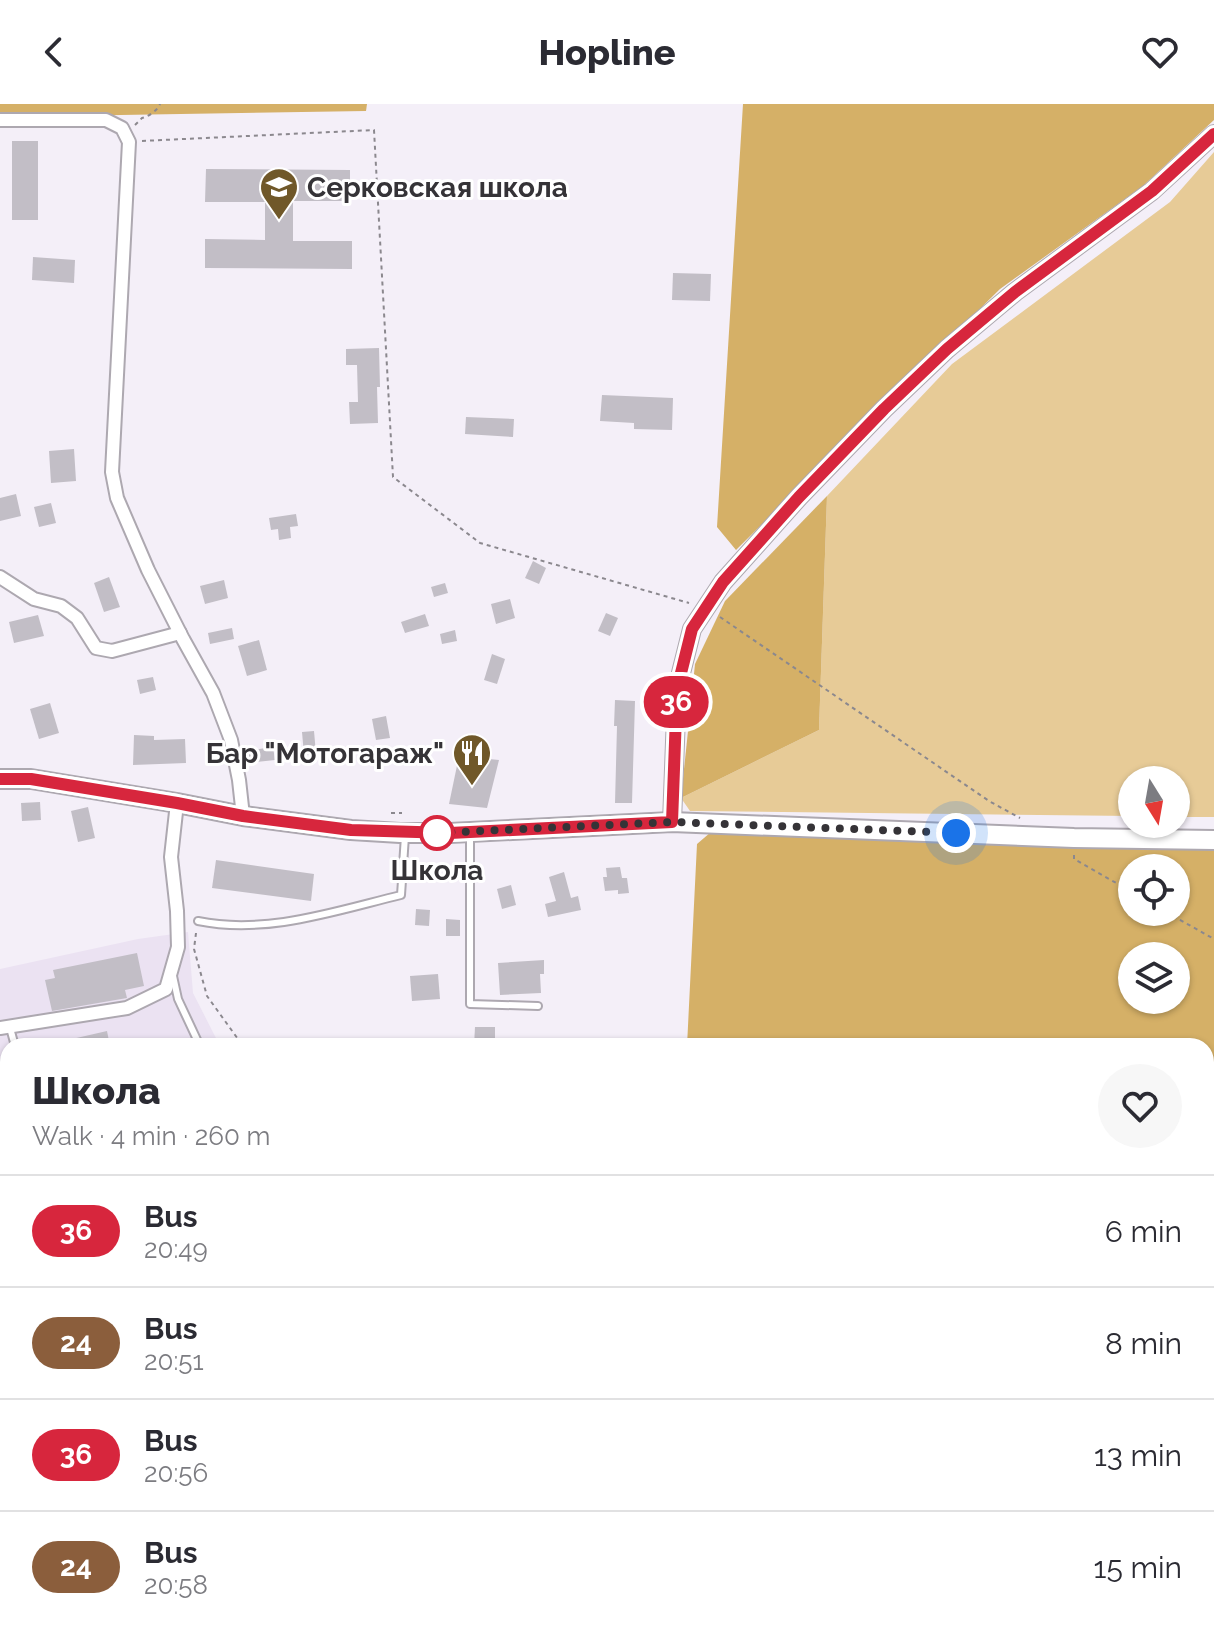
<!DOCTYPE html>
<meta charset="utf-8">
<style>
body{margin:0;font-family:Raleway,sans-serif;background:#f7f7f7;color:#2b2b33;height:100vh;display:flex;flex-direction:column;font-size:30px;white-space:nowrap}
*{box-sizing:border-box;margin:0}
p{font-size:26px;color:#7c7c81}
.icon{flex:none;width:44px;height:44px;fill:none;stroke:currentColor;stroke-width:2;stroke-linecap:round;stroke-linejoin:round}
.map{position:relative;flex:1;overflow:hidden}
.sheet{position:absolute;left:0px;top:934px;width:1214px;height:602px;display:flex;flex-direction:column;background:#fff;border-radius:24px 24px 0 0;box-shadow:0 2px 6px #0004}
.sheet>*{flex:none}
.badge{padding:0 16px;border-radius:26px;font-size:28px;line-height:52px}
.needle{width:52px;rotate:169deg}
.tools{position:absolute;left:1118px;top:662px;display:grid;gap:16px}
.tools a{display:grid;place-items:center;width:72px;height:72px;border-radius:50%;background:#fff;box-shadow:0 2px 6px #0004;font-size:40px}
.you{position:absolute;width:40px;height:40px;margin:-20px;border:6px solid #fff;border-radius:50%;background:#1a73e8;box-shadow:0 0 0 12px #1a73e833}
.map>.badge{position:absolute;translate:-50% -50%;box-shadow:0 0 0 4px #fff}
.round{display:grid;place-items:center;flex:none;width:84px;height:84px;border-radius:42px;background:#f7f7f7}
.summary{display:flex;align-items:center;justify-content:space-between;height:136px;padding:0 32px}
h1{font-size:38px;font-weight:800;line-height:60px}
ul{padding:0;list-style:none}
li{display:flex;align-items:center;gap:24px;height:112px;padding:0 32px;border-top:2px solid #e1e1e2}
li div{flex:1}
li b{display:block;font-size:30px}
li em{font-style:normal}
li .badge{min-width:88px;font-weight:700;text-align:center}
header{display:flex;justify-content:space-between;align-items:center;height:104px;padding:0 32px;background:#fff;font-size:36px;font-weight:800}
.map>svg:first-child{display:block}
.built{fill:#ebe2f2}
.green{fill:#e7cb97}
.forest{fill:#d5b067;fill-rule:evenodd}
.building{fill:#c2bec6}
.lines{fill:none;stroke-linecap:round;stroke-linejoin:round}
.service-casing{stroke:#ada8b0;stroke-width:10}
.minor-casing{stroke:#ada8b0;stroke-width:16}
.tertiary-casing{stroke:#ada8b0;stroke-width:20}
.secondary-casing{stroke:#ada8b0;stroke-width:22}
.path{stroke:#8b888e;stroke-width:2;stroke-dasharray:4 4;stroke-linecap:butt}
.service{stroke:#fff;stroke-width:6}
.minor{stroke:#fff;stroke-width:12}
.tertiary{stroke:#fff;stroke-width:16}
.secondary{stroke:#fff;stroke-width:18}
.rail{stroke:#5d5b60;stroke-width:4;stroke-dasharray:10 10;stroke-linecap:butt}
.line-casing{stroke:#fff;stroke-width:18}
.line{stroke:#d7263d;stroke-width:12}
.walk{stroke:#353337;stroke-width:8;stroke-dasharray:0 14.4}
.stop-dot{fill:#fff;stroke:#d7263d;stroke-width:4}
.labels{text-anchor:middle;stroke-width:6;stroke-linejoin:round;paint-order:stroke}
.poi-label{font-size:28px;font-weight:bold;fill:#353337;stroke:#fff;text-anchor:start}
.stop-label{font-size:28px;font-weight:bold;fill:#353337;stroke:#fff}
</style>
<header><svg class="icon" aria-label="back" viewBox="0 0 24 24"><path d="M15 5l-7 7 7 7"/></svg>Hopline<svg class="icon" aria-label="heart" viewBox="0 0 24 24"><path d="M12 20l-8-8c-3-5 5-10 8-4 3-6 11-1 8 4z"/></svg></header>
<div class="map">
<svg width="1214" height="1535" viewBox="0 0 1214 1535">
<rect width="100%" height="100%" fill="#f4eff8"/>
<g class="built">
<polygon points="188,828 193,889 220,942 8,942 8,1524 0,1518 0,865 138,835"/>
<polygon points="15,1528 146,1528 144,1535 25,1535"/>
</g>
<polygon class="green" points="1214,48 1214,713 1176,713 1176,676 1132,676 1132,712 690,707 681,694 819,626 827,392 952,260 1170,98"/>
<g class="forest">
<polygon points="0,0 367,0 366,7 0,13"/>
<polygon points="743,0 1214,0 1214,16 1143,82 1000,185 736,446 717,423"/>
<polygon points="827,392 819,626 681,694 695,560 725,497"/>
<path d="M718,722L1214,745V1068H1206V942H687L697,740ZM1132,764H1176V808H1132ZM1132,852H1176V896H1132Z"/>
</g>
<g class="building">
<rect x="12" y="37" width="26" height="79"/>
<polygon points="206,65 350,66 350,97 293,97 293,137 352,137 352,165 205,164 205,135 265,136 265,98 205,98"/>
<polygon points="33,153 75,156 74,179 32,176"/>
<polygon points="673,169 711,170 710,197 672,196"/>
<polygon points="379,244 380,283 377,283 378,319 350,320 349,298 358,298 357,261 346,261 346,245"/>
<polygon points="602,291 673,294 672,326 634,325 634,319 600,317"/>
<polygon points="466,313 514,315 513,333 465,330"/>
<polygon points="74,345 76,377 51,379 49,347"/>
<polygon points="16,390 21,412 0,417 0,394"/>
<polygon points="51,399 56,419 39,423 34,403"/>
<polygon points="296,410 298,422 290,423 291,434 279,436 278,425 271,426 269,414"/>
<polygon points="533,457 546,464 539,480 525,474"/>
<polygon points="109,473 120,503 104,508 94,479"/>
<polygon points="224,476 228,494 205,500 200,482"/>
<polygon points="445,479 448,489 434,493 431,483"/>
<polygon points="510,495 515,514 496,520 491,500"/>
<polygon points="606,509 618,514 610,532 598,527"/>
<polygon points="425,510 429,522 405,529 401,518"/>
<polygon points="38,511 44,532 14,539 9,518"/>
<polygon points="232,524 234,535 210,540 208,529"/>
<polygon points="455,526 457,537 442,540 440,530"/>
<polygon points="259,536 267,566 247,572 238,542"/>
<polygon points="492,550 505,555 497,580 484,576"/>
<polygon points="153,573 156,586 140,590 137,576"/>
<polygon points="615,596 635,597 632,699 615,699 617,622 614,622"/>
<polygon points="50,599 59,629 39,635 30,605"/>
<polygon points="386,612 390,634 376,636 372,615"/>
<polygon points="314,627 316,650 304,651 302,628"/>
<polygon points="134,631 154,632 154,636 185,635 186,659 133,661"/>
<polygon points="273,643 275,656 247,659 246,647"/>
<polygon points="459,652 499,656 487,704 449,700"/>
<polygon points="40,698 41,716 22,717 21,699"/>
<polygon points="88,703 95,734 78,738 71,707"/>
<polygon points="216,756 314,770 311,797 212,784"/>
<polygon points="620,763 622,774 627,774 629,789 618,790 618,786 605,787 603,773 607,773 606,764"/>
<polygon points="564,768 571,794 578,792 581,806 548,813 545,800 556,797 549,773"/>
<polygon points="511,781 516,801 502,805 497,785"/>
<polygon points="416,805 430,806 429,822 415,821"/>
<polygon points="446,815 460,816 460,832 446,832"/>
<polygon points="137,849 144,882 125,886 127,894 52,907 45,876 55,874 53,866"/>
<polygon points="544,856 544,870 540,870 541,889 500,891 498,859"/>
<polygon points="438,870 440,895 412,897 410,872"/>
<polygon points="475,923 495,923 495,942 474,942"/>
<polygon points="107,927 110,942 60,942 59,938"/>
</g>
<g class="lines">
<defs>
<g id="service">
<polyline points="470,732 470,900 538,902"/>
<path d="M198,817C266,831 335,807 401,791L405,732"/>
<polyline points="173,872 178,895 200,942"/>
<polyline points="10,924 15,942"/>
<polyline points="0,1243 8,1241"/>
<polyline points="1206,1430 1214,1431"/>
<polyline points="658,1528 659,1535"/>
<polyline points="711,1528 712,1535"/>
<polyline points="956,1528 957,1535"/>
</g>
<g id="minor">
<polyline points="0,16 106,16 122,24 129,38 112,368 117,394 148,466 183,535 213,589 231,636 239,676 243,712"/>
<polyline points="0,473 34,495 61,502 77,514 96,544 112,547 180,529"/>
<polyline points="0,924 127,904 166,885 178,843 177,807 171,753 177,699"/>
<polyline points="1206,1076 1214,1076"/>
<polyline points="486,1528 495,1535"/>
</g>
<polyline id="tertiary" points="672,718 677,585 692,525 723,478 799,393 884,305 947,245 1015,188 1152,87 1214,30"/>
<polyline id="secondary" points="0,675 31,675 177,699 243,712 351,726 400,729 450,729 672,718 1074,734 1214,736"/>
</defs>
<use href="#service" class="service-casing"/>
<use href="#minor" class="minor-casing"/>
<use href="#tertiary" class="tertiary-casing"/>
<use href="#secondary" class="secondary-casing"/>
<g class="path">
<path d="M135,21L142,14C148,13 158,6 160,0"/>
<polyline points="142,37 374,26 393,373 480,439 689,499"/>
<polyline points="720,513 989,697 1020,714"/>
<polyline points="391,709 402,709"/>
<polyline points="1074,751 1074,755 1132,788"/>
<polyline points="1166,808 1214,835"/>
<polyline points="196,829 194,845 207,892 243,942"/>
</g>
<use href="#service" class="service"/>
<use href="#minor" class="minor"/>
<use href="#tertiary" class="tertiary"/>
<use href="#secondary" class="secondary"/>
<polyline class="rail" points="1195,1535 1195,1528"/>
</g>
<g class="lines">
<defs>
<polyline id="line" points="0,675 31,675 177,699 243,712 351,726 450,729 672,718 677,585 692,525 723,478 799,393 884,305 947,245 1015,188 1152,87 1214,30"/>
</defs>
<use href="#line" class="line-casing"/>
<use href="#line" class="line"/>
<polyline class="walk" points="437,729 672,718 956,729"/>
</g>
<defs>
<symbol id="school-pin" viewBox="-11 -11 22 30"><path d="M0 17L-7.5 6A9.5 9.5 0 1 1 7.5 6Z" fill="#705829" stroke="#fff"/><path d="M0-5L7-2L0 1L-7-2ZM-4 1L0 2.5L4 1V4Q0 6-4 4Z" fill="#fff"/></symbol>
<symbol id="restaurant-pin" viewBox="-11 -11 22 30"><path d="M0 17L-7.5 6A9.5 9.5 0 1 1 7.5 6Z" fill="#705829" stroke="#fff"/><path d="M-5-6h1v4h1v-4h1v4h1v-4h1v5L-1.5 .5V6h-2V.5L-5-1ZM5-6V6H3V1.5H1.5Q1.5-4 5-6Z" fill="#fff"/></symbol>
</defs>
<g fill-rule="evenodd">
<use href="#school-pin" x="257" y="61" width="44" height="60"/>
<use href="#restaurant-pin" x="450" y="627" width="44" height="60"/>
</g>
<circle class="stop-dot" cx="437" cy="729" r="16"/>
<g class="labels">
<g class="poi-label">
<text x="307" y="93">Серковская школа</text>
<text x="444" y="659" text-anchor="end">Бар "Мотогараж"</text>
</g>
<g class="stop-label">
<text x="437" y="776">Школа</text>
</g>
</g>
</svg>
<div class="tools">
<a><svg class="needle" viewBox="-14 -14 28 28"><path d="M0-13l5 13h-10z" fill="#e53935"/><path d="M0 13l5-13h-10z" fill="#7c7c81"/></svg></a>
<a><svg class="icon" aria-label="locate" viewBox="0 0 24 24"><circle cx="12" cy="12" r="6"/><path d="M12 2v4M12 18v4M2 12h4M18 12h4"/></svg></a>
<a><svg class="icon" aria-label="layers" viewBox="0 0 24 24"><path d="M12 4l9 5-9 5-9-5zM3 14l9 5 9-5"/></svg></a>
</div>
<div class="you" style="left:956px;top:729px"></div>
<b class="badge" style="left:676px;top:598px;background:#d7263d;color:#fff">36</b>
<section class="sheet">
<div class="summary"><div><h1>Школа</h1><p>Walk · 4 min · 260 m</p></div><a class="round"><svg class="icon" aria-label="heart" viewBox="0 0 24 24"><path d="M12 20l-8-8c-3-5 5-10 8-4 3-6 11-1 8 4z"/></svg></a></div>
<ul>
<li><span class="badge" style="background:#d7263d;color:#fff">36</span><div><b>Bus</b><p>20:49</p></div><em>6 min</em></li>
<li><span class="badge" style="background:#8b5e3c;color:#fff">24</span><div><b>Bus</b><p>20:51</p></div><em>8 min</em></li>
<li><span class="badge" style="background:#d7263d;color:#fff">36</span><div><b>Bus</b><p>20:56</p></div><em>13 min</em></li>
<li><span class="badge" style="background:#8b5e3c;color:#fff">24</span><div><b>Bus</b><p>20:58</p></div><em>15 min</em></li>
</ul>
</section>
</div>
